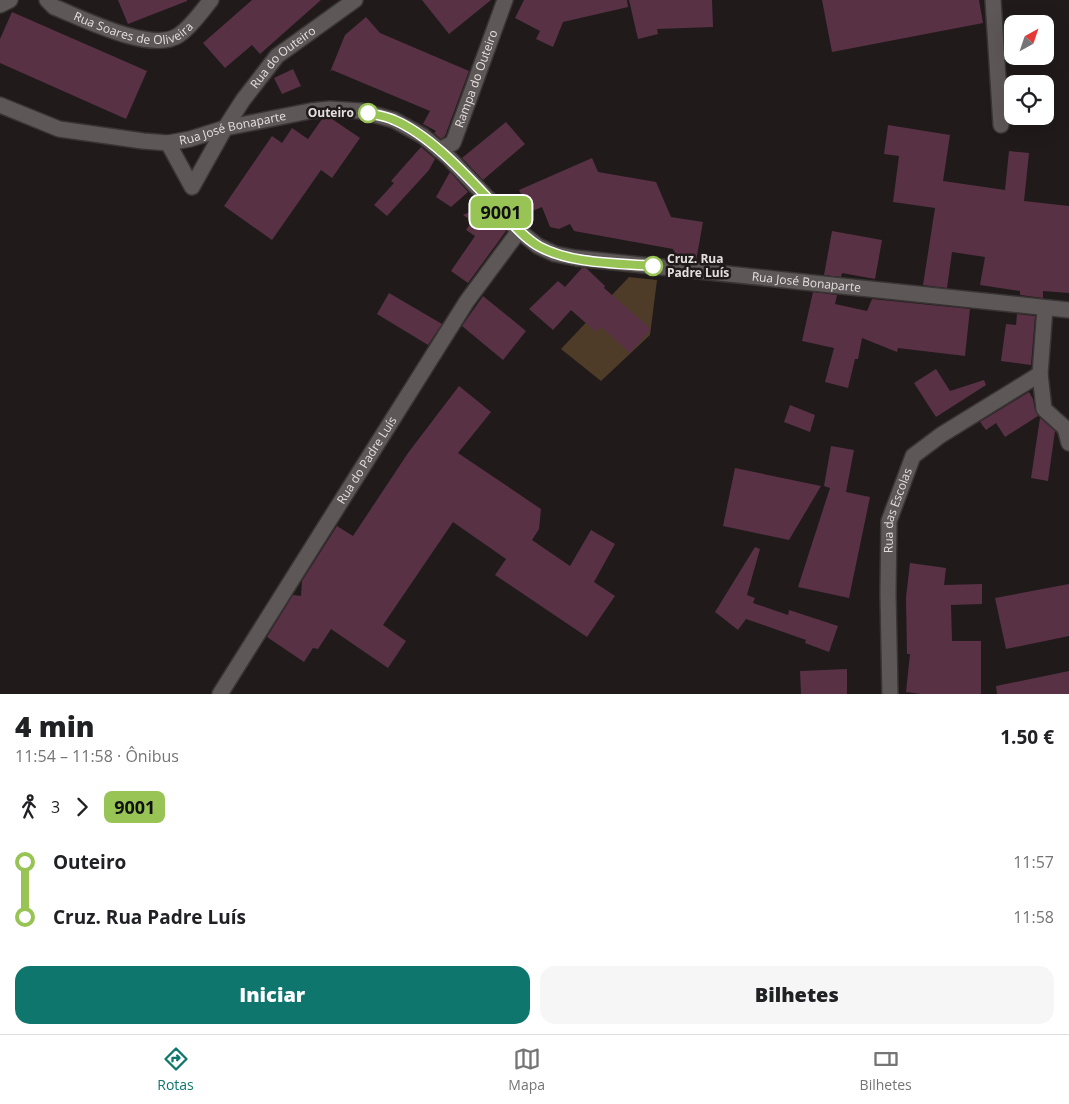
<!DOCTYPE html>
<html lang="pt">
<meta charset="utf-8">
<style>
body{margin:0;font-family:"Open Sans",sans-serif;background:#f6f6f6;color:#202124;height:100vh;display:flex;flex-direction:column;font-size:19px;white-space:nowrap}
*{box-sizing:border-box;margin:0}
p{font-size:16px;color:#757577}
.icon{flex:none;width:28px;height:28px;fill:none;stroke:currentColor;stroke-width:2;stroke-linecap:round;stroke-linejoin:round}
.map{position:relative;height:694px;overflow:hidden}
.panel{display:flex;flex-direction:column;background:#fff;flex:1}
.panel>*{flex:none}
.badge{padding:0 10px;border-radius:8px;font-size:18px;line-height:32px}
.needle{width:32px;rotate:40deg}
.tools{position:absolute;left:1004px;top:15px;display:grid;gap:10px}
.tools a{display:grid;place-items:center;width:50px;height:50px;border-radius:10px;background:#fff;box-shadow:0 5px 20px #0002;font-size:25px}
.map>.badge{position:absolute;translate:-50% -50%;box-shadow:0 0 0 2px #fff}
.legs{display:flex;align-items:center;gap:8px;height:55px;padding:0 15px;font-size:16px}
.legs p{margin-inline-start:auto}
.headline{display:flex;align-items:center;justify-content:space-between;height:85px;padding:0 15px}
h1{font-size:28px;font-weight:800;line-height:38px}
.button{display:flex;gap:10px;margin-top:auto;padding:10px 15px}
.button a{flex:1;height:58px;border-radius:15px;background:#0f766e;color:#fff;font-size:20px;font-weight:800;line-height:58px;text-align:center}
.button a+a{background:#f6f6f6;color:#202124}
ul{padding:0 15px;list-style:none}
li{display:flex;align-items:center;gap:18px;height:55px;font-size:19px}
li i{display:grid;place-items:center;width:8px;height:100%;margin:0 6px;background:currentColor}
li i::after{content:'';width:12px;height:12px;margin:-6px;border:4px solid;border-radius:50%;background:#fff}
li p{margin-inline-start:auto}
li:first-child i{background:linear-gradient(#0000 50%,currentColor 0)}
li:last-child i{background:linear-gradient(currentColor 50%,#0000 0)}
.tabs{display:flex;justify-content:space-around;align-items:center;height:70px;border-top:1px solid #e0e0e0;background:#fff;font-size:14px;color:#757577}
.tabs a{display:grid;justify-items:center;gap:2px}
.tabs .on{color:#0f766e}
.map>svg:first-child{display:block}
.green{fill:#4e3c28}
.building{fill:#583145}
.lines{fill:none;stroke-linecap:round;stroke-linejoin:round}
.minor-casing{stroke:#393535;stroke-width:18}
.minor{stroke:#5e5757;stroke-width:15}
.line-1-casing{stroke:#fff;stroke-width:11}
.line-1{stroke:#98c455;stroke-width:8}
.stop-1-dot{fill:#fff;stroke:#98c455;stroke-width:2.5}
.labels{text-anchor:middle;stroke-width:5;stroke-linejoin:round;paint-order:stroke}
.street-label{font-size:12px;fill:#e3dedf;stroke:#201a1a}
.stop-label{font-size:12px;font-weight:bold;fill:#e3dedf;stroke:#201a1a;text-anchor:end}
</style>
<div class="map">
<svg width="1069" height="694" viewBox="0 0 1069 694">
<rect width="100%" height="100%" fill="#201a1a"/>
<polygon class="green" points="629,277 657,280 650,335 601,381 561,349"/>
<g class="building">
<polygon points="118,0 187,0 187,1 128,24"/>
<polygon points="252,0 321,0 260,54 252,45 225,68 203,43"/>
<polygon points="422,0 491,0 449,34"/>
<polygon points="524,0 627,0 628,7 563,22 553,47 536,39 540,31 515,18"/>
<polygon points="629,0 712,0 713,27 657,29 658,34 638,39"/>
<polygon points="822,0 979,0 983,23 832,52"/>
<polygon points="12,12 147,71 126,119 0,63 0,39"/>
<polygon points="366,17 380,33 469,71 445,136 441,139 434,133 436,131 423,124 430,111 332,70 330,72 345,35"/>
<polygon points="293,69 301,86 282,94 274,78"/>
<polygon points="322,119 332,119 360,138 332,178 321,170 272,240 224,206 272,136 282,143 292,128 308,139"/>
<polygon points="506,122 525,144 483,180 462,158"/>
<polygon points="888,125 950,135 943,181 1005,190 1009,151 1029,153 1024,201 1069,206 1069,293 1043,291 1043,298 1020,295 1020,291 980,285 985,257 952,252 947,288 923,285 935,208 893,202 899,156 884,154"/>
<polygon points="421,147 435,159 429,170 387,216 374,205 394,183 391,181"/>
<polygon points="592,158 598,172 656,182 671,217 703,222 696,261 677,257 673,249 574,231 570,224 559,229 550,227 542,207 530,212 519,190"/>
<polygon points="450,172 468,192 451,207 436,197"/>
<polygon points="482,206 506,231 468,283 451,271 475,236 466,230 472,221 463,215"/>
<polygon points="832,231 882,240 875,279 842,273 841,277 824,275"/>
<polygon points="582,268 586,268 605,286 604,288 651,329 630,353 601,327 596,332 571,310 553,330 529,309 558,281 565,287"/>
<polygon points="813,292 837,295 835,304 867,311 872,299 970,309 965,356 898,348 897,352 862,338 858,359 855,359 848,388 825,382 834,348 802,341"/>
<polygon points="389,293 442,324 428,345 377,314"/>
<polygon points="483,296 526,331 503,360 462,326"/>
<polygon points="1017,314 1035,316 1031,365 1001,361 1006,324 1016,325"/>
<polygon points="936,369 950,391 984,380 986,385 936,417 914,383"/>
<polygon points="459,386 491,412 458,453 541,509 539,529 532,540 570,566 591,530 615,544 594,582 615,596 587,637 495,575 506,559 453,522 383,625 406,641 388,668 331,629 318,649 313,648 304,662 267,637 293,595 301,596 302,581 337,526 353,536 408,453"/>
<polygon points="1029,392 1033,399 1035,410 1038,416 1005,437 996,423 986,430 980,422"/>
<polygon points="790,405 815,415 810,432 784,422"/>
<polygon points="1040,418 1055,431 1048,481 1031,478"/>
<polygon points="831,446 854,450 846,492 870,497 849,598 798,587 830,488 824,486"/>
<polygon points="735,468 821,486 789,540 723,526"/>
<polygon points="755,547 760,549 747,595 755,598 753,603 788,615 789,610 838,626 829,652 805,643 806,640 746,619 738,630 715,612"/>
<polygon points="910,563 946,568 944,585 982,584 982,604 951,605 952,641 981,641 981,694 921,694 906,692 910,654 907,654 906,597"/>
<polygon points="1069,584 1069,636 1006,649 995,598"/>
<polygon points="847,669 847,694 801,694 800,671"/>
<polygon points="1069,671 1069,694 997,694 996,686"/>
</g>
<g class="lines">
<defs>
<g id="minor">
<path id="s1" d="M47,0L54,7C82,18 152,54 179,35C192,26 201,12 211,0"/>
<polyline points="993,0 1001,125"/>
<polyline points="0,5 10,0"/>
<path id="s2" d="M0,105L59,129L143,141L168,143L190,139L225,128L310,111L330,109L361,111L394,120L423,136L449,158L519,231L538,246L555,254L576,258L1069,310"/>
<path id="s3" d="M168,143L192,187L225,128L243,100L277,56L355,0"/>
<path id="s4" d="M439,150L453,143L505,0"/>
<polyline points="1045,308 1040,374 1044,409 1065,428 1069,443"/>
<path id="s5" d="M220,694L467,301L519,231"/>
<path id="s6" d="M890,694L888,593L889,521L913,456L941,435L1040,374"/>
</g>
</defs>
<use href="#minor" class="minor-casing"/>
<use href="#minor" class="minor"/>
</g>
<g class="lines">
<defs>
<path id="line-1" d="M368,113C377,115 386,116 394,120C434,137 471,181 501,212C513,224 525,239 540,247C572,264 618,263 653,266"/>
</defs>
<use href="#line-1" class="line-1-casing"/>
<use href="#line-1" class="line-1"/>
</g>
<g class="stop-1-dot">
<circle cx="368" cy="113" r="9"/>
<circle cx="653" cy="266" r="9"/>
</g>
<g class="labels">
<g class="street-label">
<text dy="4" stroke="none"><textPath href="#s1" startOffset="95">Rua Soares de Oliveira</textPath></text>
<text dy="4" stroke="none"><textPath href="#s3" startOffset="210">Rua do Outeiro</textPath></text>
<text dy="4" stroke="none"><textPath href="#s4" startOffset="84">Rampa do Outeiro</textPath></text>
<text dy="4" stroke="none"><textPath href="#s2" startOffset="240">Rua José Bonaparte</textPath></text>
<text dy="4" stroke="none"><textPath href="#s2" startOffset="869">Rua José Bonaparte</textPath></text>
<text dy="4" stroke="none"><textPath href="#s5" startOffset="276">Rua do Padre Luís</textPath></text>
<text dy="4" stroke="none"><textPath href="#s6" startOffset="185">Rua das Escolas</textPath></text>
</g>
<g class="stop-label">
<text x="354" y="117">Outeiro</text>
<text x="667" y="263" text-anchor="start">Cruz. Rua<tspan x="667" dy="14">Padre Luís</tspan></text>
</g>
</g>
</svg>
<div class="tools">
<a><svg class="needle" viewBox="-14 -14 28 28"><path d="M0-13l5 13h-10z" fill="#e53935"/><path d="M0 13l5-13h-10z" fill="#757577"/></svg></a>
<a><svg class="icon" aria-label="locate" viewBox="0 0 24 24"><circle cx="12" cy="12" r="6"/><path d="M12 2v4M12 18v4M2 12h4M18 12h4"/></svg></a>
</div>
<b class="badge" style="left:501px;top:212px;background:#98c455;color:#111">9001</b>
</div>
<section class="panel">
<div class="headline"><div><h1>4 min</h1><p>11:54 – 11:58 · Ônibus</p></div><b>1.50 €</b></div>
<div class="legs"><svg class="icon" aria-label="walk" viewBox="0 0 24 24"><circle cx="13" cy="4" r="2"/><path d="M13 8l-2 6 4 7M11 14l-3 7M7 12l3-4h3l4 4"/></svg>3<svg class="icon" aria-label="forward" viewBox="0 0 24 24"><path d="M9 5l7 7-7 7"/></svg><b class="badge" style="background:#98c455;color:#111">9001</b></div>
<ul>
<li><i style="color:#98c455"></i><b>Outeiro</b><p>11:57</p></li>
<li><i style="color:#98c455"></i><b>Cruz. Rua Padre Luís</b><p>11:58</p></li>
</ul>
<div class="button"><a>Iniciar</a><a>Bilhetes</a></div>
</section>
<nav class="tabs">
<a class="on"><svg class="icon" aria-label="directions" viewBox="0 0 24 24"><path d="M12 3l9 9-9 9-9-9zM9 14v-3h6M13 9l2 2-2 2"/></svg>Rotas</a>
<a><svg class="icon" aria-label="map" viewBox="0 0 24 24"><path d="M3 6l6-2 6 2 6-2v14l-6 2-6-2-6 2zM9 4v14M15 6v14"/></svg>Mapa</a>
<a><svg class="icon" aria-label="tickets" viewBox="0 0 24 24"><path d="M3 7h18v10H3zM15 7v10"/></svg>Bilhetes</a>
</nav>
